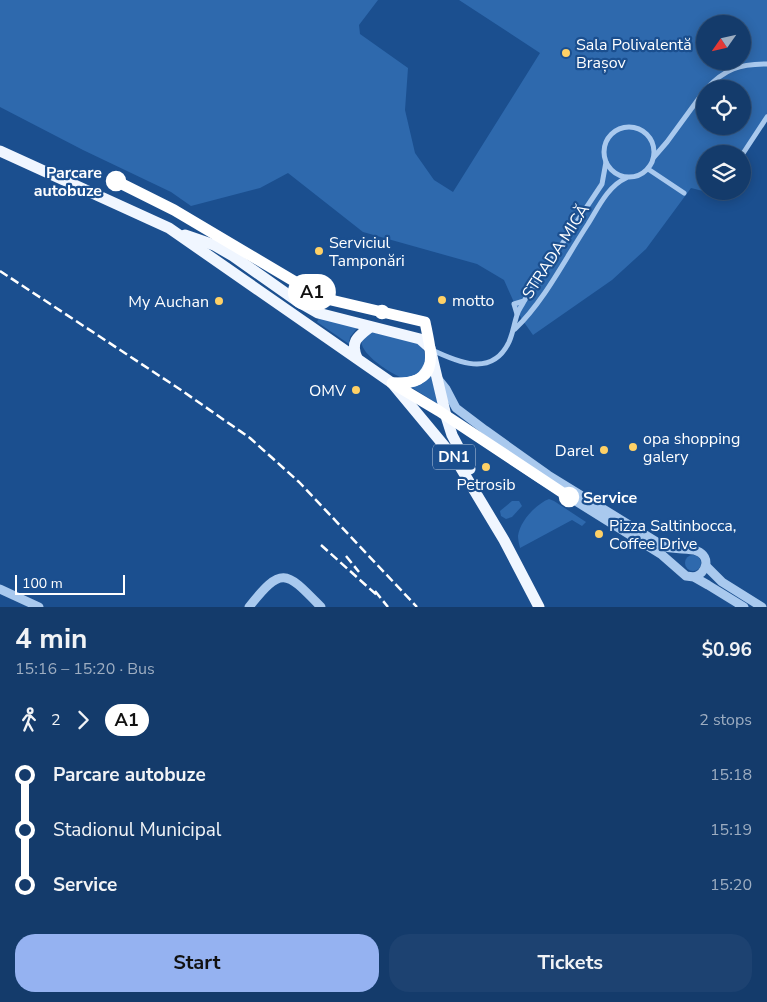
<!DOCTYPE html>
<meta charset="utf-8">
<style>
body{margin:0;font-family:"Nunito Sans",sans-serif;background:#1d4271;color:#f1f3f6;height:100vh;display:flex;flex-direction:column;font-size:19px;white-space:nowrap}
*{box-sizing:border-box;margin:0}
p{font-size:16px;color:#9dadc1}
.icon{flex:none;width:28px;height:28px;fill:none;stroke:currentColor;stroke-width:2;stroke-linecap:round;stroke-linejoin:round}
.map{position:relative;height:607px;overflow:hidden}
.details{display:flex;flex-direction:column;background:#143b6b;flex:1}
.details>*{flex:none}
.badge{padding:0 10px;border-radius:16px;font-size:18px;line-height:32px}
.needle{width:32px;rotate:236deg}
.tools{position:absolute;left:696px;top:15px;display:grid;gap:10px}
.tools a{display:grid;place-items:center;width:55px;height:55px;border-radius:50%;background:#143b6b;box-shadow:0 2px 12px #0003,0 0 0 1px #33557e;font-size:25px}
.scale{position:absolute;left:15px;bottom:12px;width:110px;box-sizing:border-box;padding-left:5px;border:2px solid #fff;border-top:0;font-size:14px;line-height:18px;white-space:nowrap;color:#fff;-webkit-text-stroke:4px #1b4f8f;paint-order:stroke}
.map>.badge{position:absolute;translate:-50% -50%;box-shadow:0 0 0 2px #fff}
.legs{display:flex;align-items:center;gap:8px;height:55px;padding:0 15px;font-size:16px}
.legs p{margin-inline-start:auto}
.headline{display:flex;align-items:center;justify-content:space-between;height:85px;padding:0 15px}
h1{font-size:28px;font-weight:700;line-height:38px}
.action{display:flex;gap:10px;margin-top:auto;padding:10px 15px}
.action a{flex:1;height:58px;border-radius:20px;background:#95b2f1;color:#111;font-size:20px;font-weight:700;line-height:58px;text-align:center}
.action a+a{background:#1d4271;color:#f1f3f6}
ul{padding:0 15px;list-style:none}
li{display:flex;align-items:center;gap:18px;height:55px;font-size:19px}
li i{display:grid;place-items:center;width:8px;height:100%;margin:0 6px;background:currentColor}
li i::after{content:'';width:12px;height:12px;margin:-6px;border:4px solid;border-radius:50%;background:#143b6b}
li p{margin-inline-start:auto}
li:first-child i{background:linear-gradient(#0000 50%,currentColor 0)}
li:last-child i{background:linear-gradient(currentColor 50%,#0000 0)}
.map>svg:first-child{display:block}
.green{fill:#2e69ad;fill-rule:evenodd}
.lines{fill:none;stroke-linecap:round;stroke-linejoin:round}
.minor{stroke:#a9c9ee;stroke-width:5}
.tertiary{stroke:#a9c9ee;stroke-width:9}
.primary{stroke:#f0f6ff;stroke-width:11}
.rail{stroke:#fff;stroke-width:2.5;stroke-dasharray:9 4;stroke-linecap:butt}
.line-1-casing{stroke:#fff;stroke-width:11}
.line-1{stroke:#fff;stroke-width:8}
.poi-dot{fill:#ffd166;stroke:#1b4f8f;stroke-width:2}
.stop-1-dot{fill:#fff;stroke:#fff;stroke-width:2.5}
.labels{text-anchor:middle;stroke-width:4.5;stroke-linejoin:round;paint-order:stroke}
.shield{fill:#1b4f8f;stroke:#bbcadd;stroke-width:1}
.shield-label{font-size:15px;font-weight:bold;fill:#fff}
.poi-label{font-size:16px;fill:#fff;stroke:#1b4f8f;text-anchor:start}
.stop-label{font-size:16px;font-weight:bold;fill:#fff;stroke:#1b4f8f;text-anchor:end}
.street-label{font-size:16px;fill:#fff;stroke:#1b4f8f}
</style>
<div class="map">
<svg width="767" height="607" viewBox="0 0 767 607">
<rect width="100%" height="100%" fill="#1b4f8f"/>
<g class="green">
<path d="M0,0H378L359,25L360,34L408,68L405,110L415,153L434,180L453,192L540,53L459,0H767V118L742,154H705V191H721L719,195L691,188L646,249L612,280L533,335L521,318L504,280L477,264L363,232L288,173L260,188L191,206L171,192L83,150L0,107ZM705,24H742V61H705ZM705,89H742V126H705Z"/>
<polygon points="319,318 358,327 350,337 349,344 317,322"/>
<path d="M372,332L418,343L424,351L426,361L417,376C413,377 409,379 406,379C394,377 339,342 372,332Z"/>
<polygon points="430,371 438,404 411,387"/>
<path d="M549,499L554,501L586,522L582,526L572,520L520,548C519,544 518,539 518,536C520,521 536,504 549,499Z"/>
<polygon points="512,501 519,501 522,506 512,517 506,519 501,516 500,511"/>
<circle cx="693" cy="563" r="8"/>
</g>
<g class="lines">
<g class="minor">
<path d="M706,89C725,69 739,64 767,64"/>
<circle cx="629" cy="152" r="25"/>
<polyline points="742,155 767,117"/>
<polyline points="654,157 667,142 705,90"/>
<polyline points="648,169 684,193"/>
<polyline points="700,179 705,181"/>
<polyline points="517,314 514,304 524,301 602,184 606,162"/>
<path d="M515,329C545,300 565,259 588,224C598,208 608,186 626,178"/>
<path d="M430,349C457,362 492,378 509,342C513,333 514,324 517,315C518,310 522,306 524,301"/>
</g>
<g class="tertiary">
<path d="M438,379L446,389L456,408L485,430L548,475L665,547C676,550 690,548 697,551C712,557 706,574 694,577"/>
<polyline points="397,386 439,411 542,480 662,555 686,576 694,577 708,585 744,607"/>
<polyline points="706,566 722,582 762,607"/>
<polyline points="0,589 39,607"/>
<path d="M249,607C282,565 286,571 321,607"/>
</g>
<g class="primary">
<polyline points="0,151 169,228 392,383 456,460 504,540 539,607"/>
<polyline points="185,235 214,245 233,256 297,301 318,313 420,339 430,348 446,416 452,435 470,469"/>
<path d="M357,358C350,342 357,337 370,327"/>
<path d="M392,383C415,384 425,381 432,358"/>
</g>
<g class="rail">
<polyline points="0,271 181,390 250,438 299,482 417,607"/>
<polyline points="321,545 379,597"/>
<polyline points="346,556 359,572"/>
<polyline points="375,591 388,607"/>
</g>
</g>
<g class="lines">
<defs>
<path id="line-1" d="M116,181L174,210L314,293L331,300L425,322C432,357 441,385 392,383L439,411L569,497"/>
</defs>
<use href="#line-1" class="line-1-casing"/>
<use href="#line-1" class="line-1"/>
</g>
<g class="poi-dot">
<circle cx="566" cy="53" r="5"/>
<circle cx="319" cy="251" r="5"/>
<circle cx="442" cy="300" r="5"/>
<circle cx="219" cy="301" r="5"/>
<circle cx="356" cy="390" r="5"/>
<circle cx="633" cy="447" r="5"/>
<circle cx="604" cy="450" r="5"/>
<circle cx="486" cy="467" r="5"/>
<circle cx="599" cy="534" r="5"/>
</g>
<g class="stop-1-dot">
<circle cx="116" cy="181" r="9"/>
<circle cx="382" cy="312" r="6"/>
<circle cx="569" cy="497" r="9"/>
</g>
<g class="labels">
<rect class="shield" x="433" y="444.5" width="42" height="25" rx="4"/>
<g class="shield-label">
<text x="454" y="462">DN1</text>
</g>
<g class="poi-label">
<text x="576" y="50">Sala Polivalentă<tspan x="576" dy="18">Brașov</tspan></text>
<text x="329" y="248">Serviciul<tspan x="329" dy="18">Tamponări</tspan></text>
<text x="452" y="306">motto</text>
<text x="209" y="307" text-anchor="end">My Auchan</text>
<text x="346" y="396" text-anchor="end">OMV</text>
<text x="643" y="444">opa shopping<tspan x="643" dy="18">galery</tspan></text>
<text x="594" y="456" text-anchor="end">Darel</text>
<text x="486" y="490" text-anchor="middle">Petrosib</text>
<text x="609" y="531">Pizza Saltinbocca,<tspan x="609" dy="18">Coffee Drive</tspan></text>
</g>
<g class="stop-label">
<text x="102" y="178">Parcare<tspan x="102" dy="18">autobuze</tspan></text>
<text x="583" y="503" text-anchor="start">Service</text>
</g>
<g class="street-label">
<text transform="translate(555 251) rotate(-57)" y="6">STRADA MICĂ</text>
</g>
</g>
</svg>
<div class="tools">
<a><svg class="needle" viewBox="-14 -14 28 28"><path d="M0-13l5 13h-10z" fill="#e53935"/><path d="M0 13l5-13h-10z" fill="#9dadc1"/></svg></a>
<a><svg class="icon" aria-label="locate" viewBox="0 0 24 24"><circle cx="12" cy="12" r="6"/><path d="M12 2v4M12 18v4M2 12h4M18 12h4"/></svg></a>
<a><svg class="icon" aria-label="layers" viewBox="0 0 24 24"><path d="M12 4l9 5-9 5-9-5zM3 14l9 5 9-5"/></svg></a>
</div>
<div class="scale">100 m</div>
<b class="badge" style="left:312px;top:292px;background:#fff;color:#111">A1</b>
</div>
<section class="details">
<div class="headline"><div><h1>4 min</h1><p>15:16 – 15:20 · Bus</p></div><b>$0.96</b></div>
<div class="legs"><svg class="icon" aria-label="walk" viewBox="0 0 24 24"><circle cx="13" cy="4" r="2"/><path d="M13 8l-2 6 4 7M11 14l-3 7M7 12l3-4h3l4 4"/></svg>2<svg class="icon" aria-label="forward" viewBox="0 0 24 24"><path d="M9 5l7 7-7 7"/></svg><b class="badge" style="background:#fff;color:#111">A1</b><p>2 stops</p></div>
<ul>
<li><i style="color:#fff"></i><b>Parcare autobuze</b><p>15:18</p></li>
<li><i style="color:#fff"></i><span>Stadionul Municipal</span><p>15:19</p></li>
<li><i style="color:#fff"></i><b>Service</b><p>15:20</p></li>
</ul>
<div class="action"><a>Start</a><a>Tickets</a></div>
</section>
